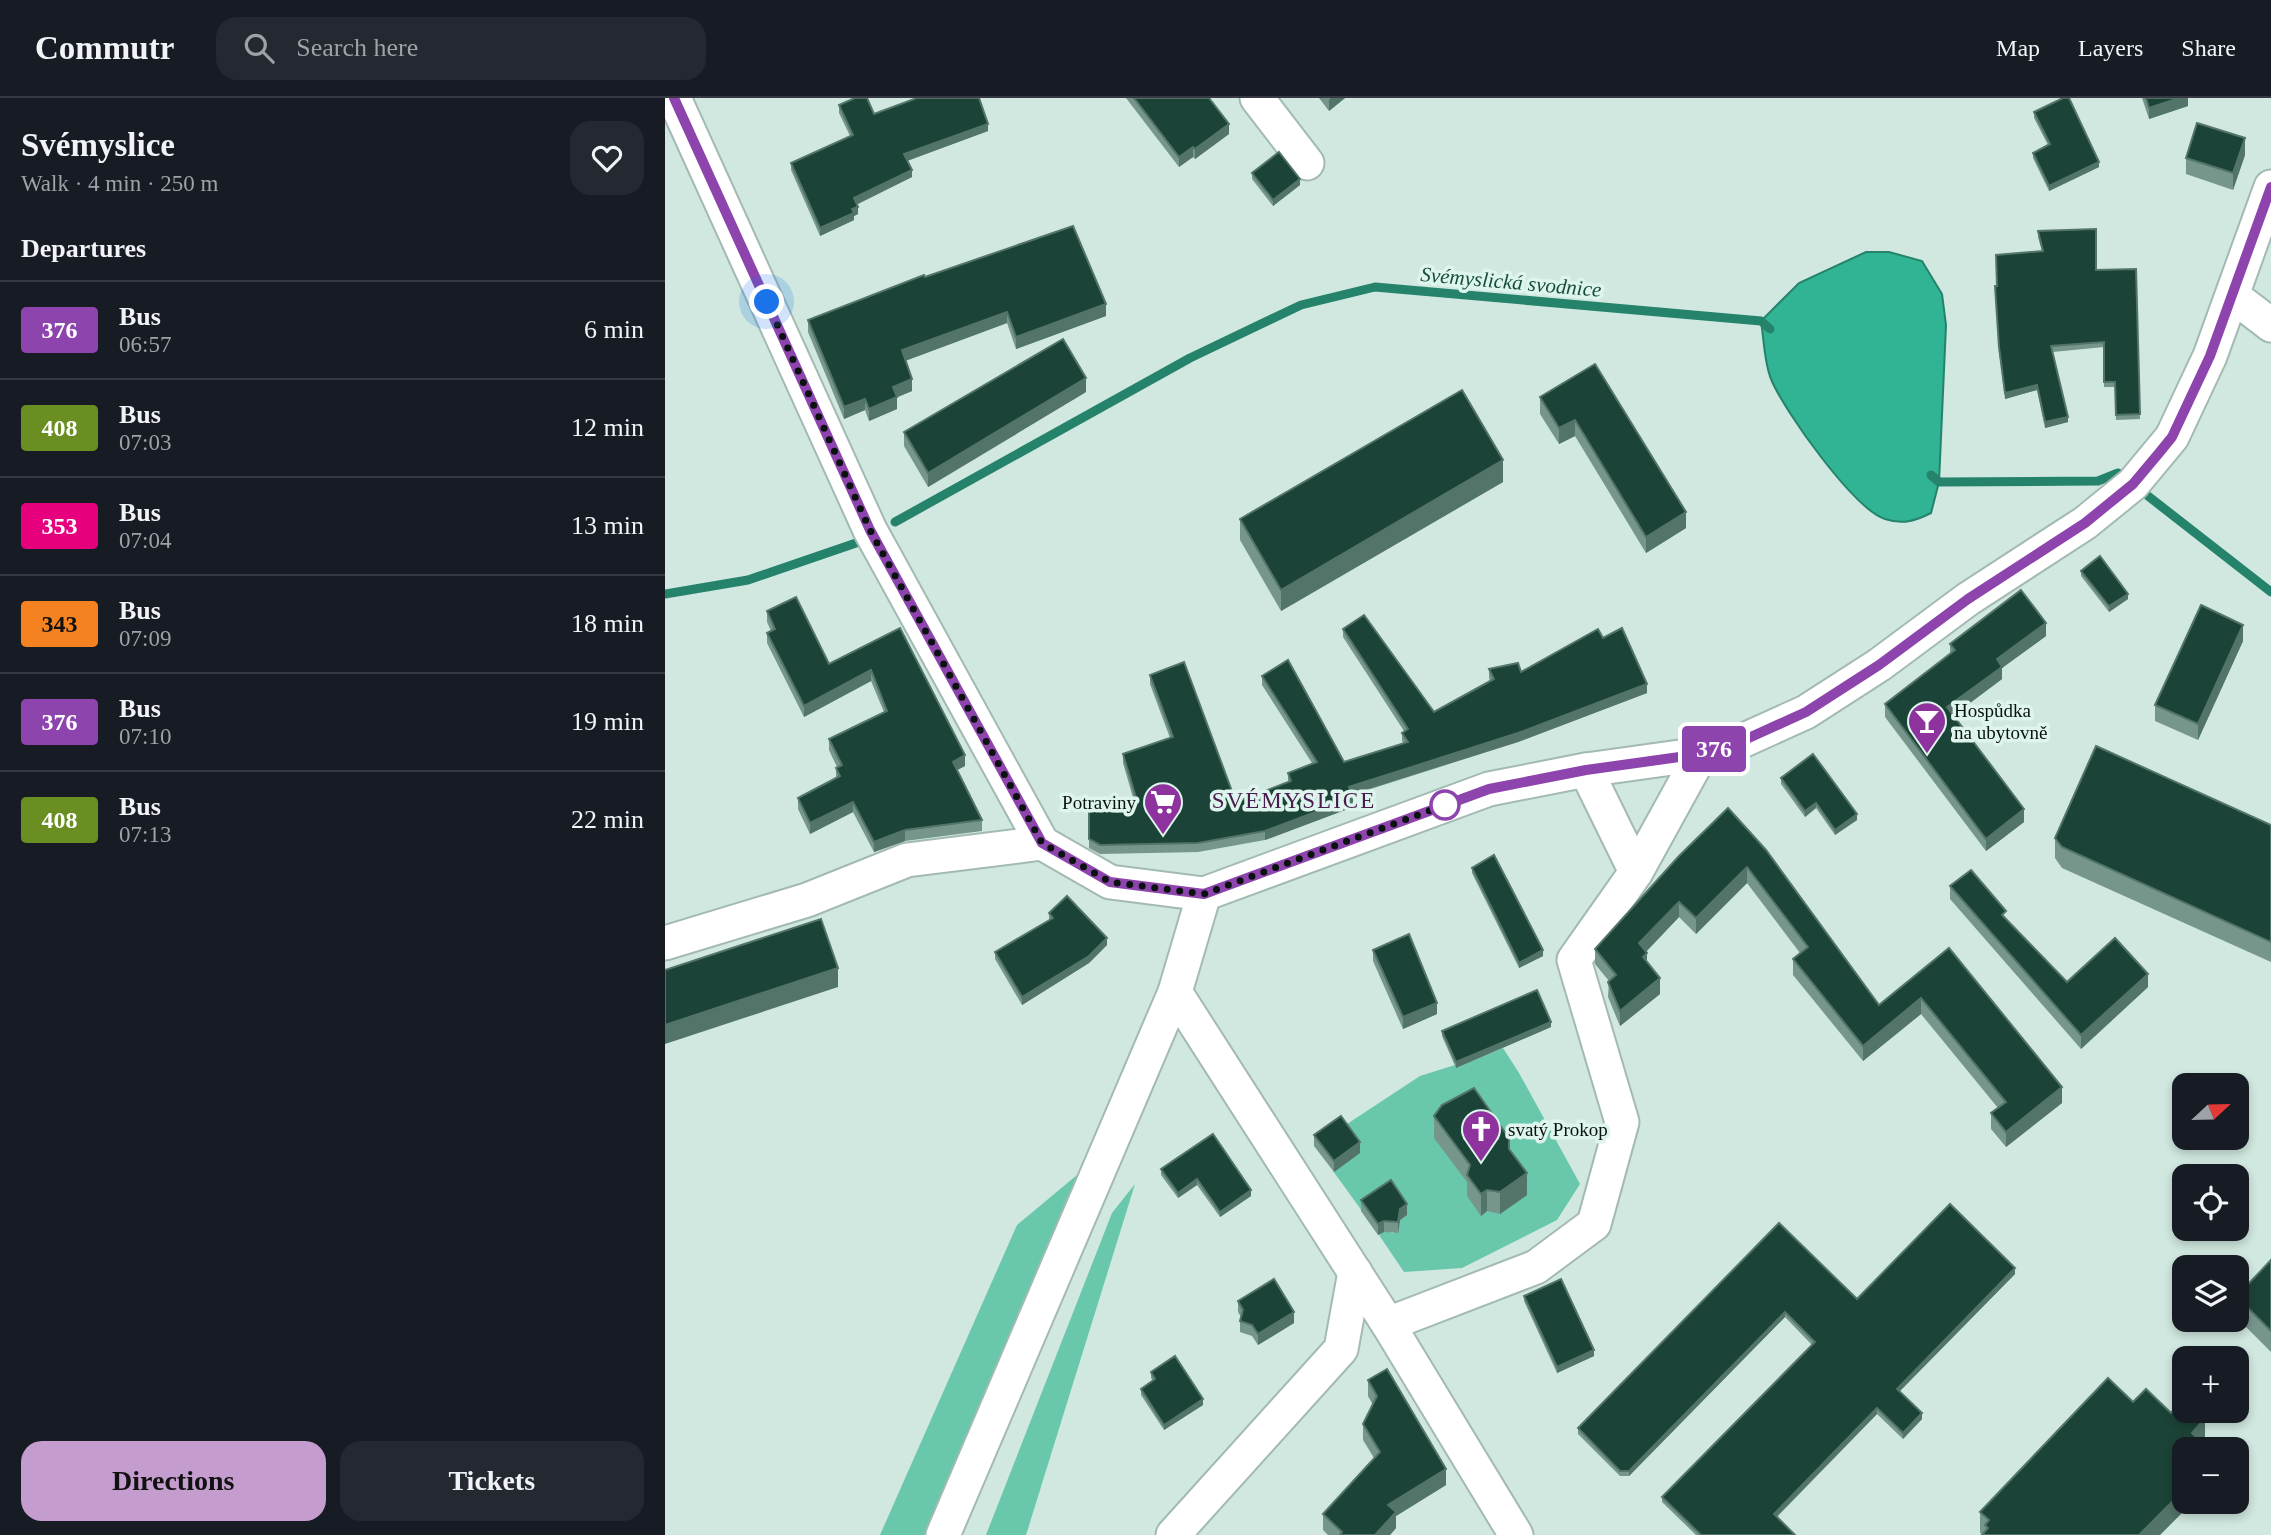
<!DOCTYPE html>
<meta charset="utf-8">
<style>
body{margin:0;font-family:"Times New Roman",serif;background:#242831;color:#f1f3f6;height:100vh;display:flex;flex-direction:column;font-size:26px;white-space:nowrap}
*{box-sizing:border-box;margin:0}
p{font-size:23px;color:#9ea1a6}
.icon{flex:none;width:38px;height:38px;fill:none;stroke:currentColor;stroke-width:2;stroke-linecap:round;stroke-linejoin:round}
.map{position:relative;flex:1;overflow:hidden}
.details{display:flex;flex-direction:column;background:#171b24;width:665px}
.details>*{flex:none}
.badge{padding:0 14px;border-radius:5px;font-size:24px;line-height:46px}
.needle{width:46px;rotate:68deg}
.fabs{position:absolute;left:1507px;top:975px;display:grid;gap:14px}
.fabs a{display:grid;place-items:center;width:77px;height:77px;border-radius:14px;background:#171b24;box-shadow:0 4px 10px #0003;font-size:35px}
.you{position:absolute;width:35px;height:35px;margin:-18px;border:5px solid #fff;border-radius:50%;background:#1a73e8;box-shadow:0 0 0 10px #1a73e833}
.map>.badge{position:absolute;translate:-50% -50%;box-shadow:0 0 0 4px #fff}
h2{padding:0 21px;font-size:26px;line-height:63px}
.round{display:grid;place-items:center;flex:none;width:74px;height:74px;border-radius:21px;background:#242831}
.headline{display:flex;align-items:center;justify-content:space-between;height:119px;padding:0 21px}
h1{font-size:33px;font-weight:800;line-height:52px}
.cta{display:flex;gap:14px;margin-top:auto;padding:14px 21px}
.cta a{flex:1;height:80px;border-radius:21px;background:#c49cce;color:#111;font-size:28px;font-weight:800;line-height:80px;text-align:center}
.cta a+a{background:#242831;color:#f1f3f6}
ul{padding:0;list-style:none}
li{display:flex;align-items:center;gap:21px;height:98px;padding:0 21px;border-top:2px solid #363941}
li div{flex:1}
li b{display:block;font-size:26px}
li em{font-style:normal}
li .badge{min-width:77px;font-weight:700;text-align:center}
header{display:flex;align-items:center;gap:42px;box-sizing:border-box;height:98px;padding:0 35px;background:#171b24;border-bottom:2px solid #363941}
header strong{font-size:33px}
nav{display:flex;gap:38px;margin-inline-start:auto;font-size:24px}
.search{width:490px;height:63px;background:#242831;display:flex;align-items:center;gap:18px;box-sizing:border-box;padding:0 24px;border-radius:21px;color:#9ea1a6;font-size:26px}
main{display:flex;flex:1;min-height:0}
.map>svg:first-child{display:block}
.green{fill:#69c7ab}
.water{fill:#30b493;stroke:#25836c;stroke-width:2}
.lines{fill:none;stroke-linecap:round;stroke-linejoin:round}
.stream{stroke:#25836c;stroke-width:9}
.minor-casing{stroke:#a3bab2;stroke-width:37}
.minor{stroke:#fff;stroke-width:33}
.wall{fill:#76968b}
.shaded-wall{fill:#527469}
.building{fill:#1c4337;stroke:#527469;stroke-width:2}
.line-casing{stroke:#fff;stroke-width:16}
.line{stroke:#8e44ad;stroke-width:10}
.walk{stroke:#0a1210;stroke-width:7;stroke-dasharray:0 12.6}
.stop-dot{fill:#fff;stroke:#8e44ad;stroke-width:3.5}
.labels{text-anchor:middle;stroke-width:7;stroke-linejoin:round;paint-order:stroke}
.poi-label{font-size:19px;fill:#0a1210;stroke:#ddf5ec;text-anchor:start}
.water-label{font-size:21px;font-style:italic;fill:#184d3e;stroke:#ddf5ec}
.quarter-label{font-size:23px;letter-spacing:2px;fill:#481c4f;stroke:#ddf5ec}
</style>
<header>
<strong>Commutr</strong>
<div class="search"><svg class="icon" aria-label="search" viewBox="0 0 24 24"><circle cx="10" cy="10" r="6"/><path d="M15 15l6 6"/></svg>Search here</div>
<nav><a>Map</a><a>Layers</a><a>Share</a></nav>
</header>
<main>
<section class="details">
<div class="headline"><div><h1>Svémyslice</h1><p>Walk · 4 min · 250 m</p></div><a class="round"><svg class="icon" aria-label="heart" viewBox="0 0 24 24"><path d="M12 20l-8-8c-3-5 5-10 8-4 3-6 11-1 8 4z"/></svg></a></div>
<h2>Departures</h2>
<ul>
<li><span class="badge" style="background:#8e44ad;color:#fff">376</span><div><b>Bus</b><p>06:57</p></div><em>6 min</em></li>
<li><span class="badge" style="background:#6b8e23;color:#fff">408</span><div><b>Bus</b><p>07:03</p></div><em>12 min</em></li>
<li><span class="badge" style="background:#e6007e;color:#fff">353</span><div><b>Bus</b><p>07:04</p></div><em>13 min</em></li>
<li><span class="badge" style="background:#f58220;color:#111">343</span><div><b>Bus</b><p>07:09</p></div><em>18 min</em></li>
<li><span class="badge" style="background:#8e44ad;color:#fff">376</span><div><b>Bus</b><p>07:10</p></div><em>19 min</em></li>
<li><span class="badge" style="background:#6b8e23;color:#fff">408</span><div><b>Bus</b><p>07:13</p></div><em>22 min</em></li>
</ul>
<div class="cta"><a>Directions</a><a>Tickets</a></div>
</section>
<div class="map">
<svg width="1606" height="1437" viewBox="0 0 1606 1437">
<rect width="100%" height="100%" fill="#d0e8df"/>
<g class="green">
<polygon points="838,950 854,975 915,1086 892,1122 797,1170 739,1174 714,1137 723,1131 726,1135 730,1135 732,1124 742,1117 697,1113 668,1073 694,1055 676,1030 755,978 790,967 791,970"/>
<polygon points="418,1072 261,1437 215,1437 352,1127"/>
<polygon points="470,1086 361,1437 321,1437 447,1115"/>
</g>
<path class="water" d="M1201,154H1224L1257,163L1277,196L1281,227L1274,384L1266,415C1250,423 1238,427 1220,421C1189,411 1119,313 1106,281C1099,264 1099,241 1096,223L1134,185Z"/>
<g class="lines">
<g class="stream">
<polyline points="1266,377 1274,384 1433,383 1453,375"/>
<polyline points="1483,398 1606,494"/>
<polyline points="230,424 525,260 636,207 710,189 1096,223 1105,231"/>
<polyline points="0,496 83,482 191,445"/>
</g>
<defs>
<g id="minor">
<polyline points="9,0 205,432 377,745 445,784 539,796 824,691 921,672 1036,656 1077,643 1141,614 1214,567 1303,501 1420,425 1468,386 1507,339 1545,258 1606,89"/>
<polyline points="592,0 642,65"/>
<polyline points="1568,198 1606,227"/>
<polyline points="921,672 971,774"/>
<polyline points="0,845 142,802 242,762 377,745"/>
<polyline points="510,894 723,1226 851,1437"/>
<polyline points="723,1226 871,1169 929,1126 957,1024 909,862 971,774 1036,656"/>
<polyline points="278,1437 510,894 539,796"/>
<polyline points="508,1437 676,1251 690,1174"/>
</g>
</defs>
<use href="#minor" class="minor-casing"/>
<use href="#minor" class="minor"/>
</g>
<g class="wall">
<polygon points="461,0 544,0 564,36 530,61 528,59 514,69"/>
<polygon points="654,0 680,0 664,13"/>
<polygon points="1477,0 1523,0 1523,8 1484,21"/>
<polygon points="174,7 209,16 323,33 242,63 247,79 191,106 193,116 189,118 189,122 155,138 126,72 126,65 185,38 174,15"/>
<polygon points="1369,14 1434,69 1384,93 1368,60 1368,55 1383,47 1369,20"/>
<polygon points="1580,57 1568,92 1521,76 1521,60"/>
<polygon points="587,75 635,87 608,108 587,81"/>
<polygon points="1373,133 1431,172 1471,171 1475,321 1451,322 1450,289 1439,289 1439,249 1388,254 1403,324 1380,330 1372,292 1340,301 1334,254 1330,194 1332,188 1377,153 1373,139"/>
<polygon points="260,179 441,218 351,251 342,225 240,263 247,293 232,299 232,311 204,323 200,312 179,321 143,234 143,222"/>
<polygon points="930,266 1021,430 981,455 910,338 894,346 875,316 875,299"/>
<polygon points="421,294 263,389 239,348 239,334"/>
<polygon points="838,384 616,513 575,442 575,421"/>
<polygon points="1416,473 1463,501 1444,514 1416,478"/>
<polygon points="102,513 164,566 235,530 300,668 292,672 317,722 317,733 240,743 209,754 188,714 145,736 133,711 133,700 171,681 171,670 172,669 164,652 164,641 219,614 206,583 139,619 102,545 102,535 106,533 102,524"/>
<polygon points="678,531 769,614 825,583 824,580 824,571 856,574 938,540 982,595 853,644 687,697 688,709 600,742 533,754 435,756 424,750 424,703 469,703 458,665 458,656 505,640 485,586 485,577 571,704 623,684 623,675 647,665 597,587 597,578 679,664 739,646 737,643 737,635 739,633 678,539"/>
<polygon points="1381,538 1337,570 1337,581 1288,618 1359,724 1321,753 1220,619 1220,606 1285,556 1285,546"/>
<polygon points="1578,543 1533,642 1490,623 1490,607"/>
<polygon points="1116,680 1192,722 1170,737 1151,710 1140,719 1116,686"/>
<polygon points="1063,710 1214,907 1284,850 1397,1005 1341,1049 1326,1031 1326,1015 1333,1010 1256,916 1198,963 1128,877 1128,861 1135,855 1082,785 1031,836 1014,819 981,854 982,865 995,896 955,928 943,899 944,883 930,866 930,851"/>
<polygon points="1606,727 1606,864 1397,770 1390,760 1390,740"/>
<polygon points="807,770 878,858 854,870 807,775"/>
<polygon points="1285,788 1341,821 1402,884 1483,889 1416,951 1285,801"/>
<polygon points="384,815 442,847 424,865 357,907 330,861 330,854 384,822"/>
<polygon points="708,852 772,916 738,931 708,863"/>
<polygon points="886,929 791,970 777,938 777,933"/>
<polygon points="769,1018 844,1051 862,1097 835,1116 822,1113 816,1118 802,1098 802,1084 769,1040"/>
<polygon points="649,1037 695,1055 669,1074 649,1048"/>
<polygon points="496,1071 586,1098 555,1119 532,1087 513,1100 496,1077"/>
<polygon points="696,1102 742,1117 735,1122 733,1135 719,1134 713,1137 696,1113"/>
<polygon points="1114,1125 1192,1201 1350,1176 1235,1293 1257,1321 1238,1341 1212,1316 1112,1419 1130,1437 1031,1437 997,1404 997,1399 1147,1247 1120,1219 964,1378 955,1378 913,1336 913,1330"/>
<polygon points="1606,1162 1606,1254 1572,1220 1572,1198"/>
<polygon points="859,1198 929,1258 892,1275 859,1203"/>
<polygon points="573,1203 629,1225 593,1247 587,1238 575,1234 575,1223 576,1219 573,1214"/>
<polygon points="486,1274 538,1307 499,1332 476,1297 476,1291 488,1283 486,1280"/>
<polygon points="703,1282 781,1387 731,1418 731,1430 725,1437 663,1437 658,1432 658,1416 709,1360 698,1342 698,1326 708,1307 703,1298"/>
<polygon points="1468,1304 1506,1315 1540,1341 1317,1436 1315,1435 1315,1414"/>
</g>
<g class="shaded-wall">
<polygon points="666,0 680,0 664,13 664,2"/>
<polygon points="1514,0 1523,0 1523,8 1484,21 1484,10"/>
<polygon points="323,26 323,33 239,64 239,56"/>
<polygon points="564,26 564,36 530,61 530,51"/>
<polygon points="1580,40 1580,57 1568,92 1568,75"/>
<polygon points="528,49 528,59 514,69 514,59"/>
<polygon points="1434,64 1434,69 1384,93 1384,88"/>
<polygon points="247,72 247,79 189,108 189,100"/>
<polygon points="635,81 635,87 608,108 608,102"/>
<polygon points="193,109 193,116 189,118 189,122 155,138 155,130"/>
<polygon points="441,206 441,218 351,251 351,239"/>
<polygon points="342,214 342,225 237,264 237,252"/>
<polygon points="421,280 421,294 263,389 263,375"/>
<polygon points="247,281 247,293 228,301 228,289"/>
<polygon points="1372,287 1372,292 1340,301 1340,295"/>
<polygon points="232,299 232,311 204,323 204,311"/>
<polygon points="200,301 200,312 179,321 179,309"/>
<polygon points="1403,319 1403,324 1380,330 1380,324"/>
<polygon points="910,322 910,338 894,346 894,330"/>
<polygon points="838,362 838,384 616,513 616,492"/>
<polygon points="1021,414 1021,430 981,455 981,439"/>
<polygon points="1463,496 1463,501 1444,514 1444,508"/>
<polygon points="1381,525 1381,538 1337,570 1337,581 1282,622 1282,609 1332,561"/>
<polygon points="1578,527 1578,543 1533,642 1533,626"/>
<polygon points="206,572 206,583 139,619 139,608"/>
<polygon points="982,586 982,595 853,644 684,697 684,689"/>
<polygon points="300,657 300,668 288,674 288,664"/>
<polygon points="688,700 688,709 600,742 600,733"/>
<polygon points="188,704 188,714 145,736 145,725"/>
<polygon points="1151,705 1151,710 1140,719 1140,713"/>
<polygon points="1359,711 1359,724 1321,753 1321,741"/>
<polygon points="1192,716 1192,722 1170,737 1170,732"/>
<polygon points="240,732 240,743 209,754 209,744"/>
<polygon points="1082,769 1082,785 1031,836 1031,820"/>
<polygon points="1014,804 1014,819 974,861 974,845"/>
<polygon points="442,840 442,847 424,865 357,907 357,899"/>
<polygon points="878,852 878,858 854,870 854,865"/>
<polygon points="982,855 982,871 978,859"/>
<polygon points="173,870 173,889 0,946 0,927"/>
<polygon points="1483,876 1483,889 1416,951 1416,937"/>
<polygon points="995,880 995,896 955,928 955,913"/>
<polygon points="1256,900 1256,916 1198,963 1198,948"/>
<polygon points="772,905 772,916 738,931 738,919"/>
<polygon points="886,924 886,929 791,970 791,964"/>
<polygon points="1397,989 1397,1005 1341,1049 1341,1034"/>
<polygon points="695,1044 695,1055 669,1074 669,1063"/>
<polygon points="862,1075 862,1097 835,1116 835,1094"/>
<polygon points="532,1081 532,1087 513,1100 513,1095"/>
<polygon points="586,1092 586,1098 555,1119 555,1114"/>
<polygon points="822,1092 822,1113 816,1118 816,1096"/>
<polygon points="742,1106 742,1117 735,1122 733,1135 733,1124 735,1111"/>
<polygon points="719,1123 719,1134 713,1137 713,1126"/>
<polygon points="1350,1170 1350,1176 1232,1296 1232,1291"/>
<polygon points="629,1214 629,1225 593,1247 593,1236"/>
<polygon points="1120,1214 1120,1219 964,1378 964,1373"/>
<polygon points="929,1252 929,1258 892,1275 892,1269"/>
<polygon points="538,1301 538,1307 499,1332 499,1327"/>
<polygon points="1212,1310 1212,1316 1109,1421 1109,1416"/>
<polygon points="1257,1315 1257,1321 1238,1341 1238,1335"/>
<polygon points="1540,1320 1540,1341 1532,1351 1527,1335"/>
<polygon points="781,1371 781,1387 731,1418 731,1430 725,1437 710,1437 723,1407"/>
<polygon points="1519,1392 1519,1404 1528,1404 1495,1437 1474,1437"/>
</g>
<g class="building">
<polygon points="190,0 202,0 209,16 252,0 314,0 323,26 239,56 247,72 189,100 193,109 187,111 189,115 155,130 126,65 188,37 174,7"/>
<polygon points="469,0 544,0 564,26 530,51 528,49 514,59"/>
<polygon points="1398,0 1404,0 1434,64 1384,88 1368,55 1385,46 1369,14"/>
<polygon points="1481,0 1514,0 1484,10"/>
<polygon points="1532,25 1580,40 1568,75 1521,60"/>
<polygon points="614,54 635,81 608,102 587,75"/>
<polygon points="408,128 441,206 351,239 342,214 237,252 247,281 228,289 232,299 204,311 200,301 179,309 143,222 259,177 260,179"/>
<polygon points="1431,131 1431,172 1471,171 1475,316 1451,317 1450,284 1439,284 1439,244 1386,248 1403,319 1380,324 1372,287 1340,295 1334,249 1330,188 1332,188 1331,157 1378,153 1373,133"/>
<polygon points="398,241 421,280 263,375 239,334"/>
<polygon points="930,266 1021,414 981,439 910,322 894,330 875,299"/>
<polygon points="797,292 838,362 616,492 575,421"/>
<polygon points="1435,458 1463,496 1444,508 1416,473"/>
<polygon points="1356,492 1381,525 1332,561 1337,569 1282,609 1359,711 1321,741 1220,606 1290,552 1285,546"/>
<polygon points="131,499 164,566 235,530 300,657 288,664 317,722 240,732 209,744 188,704 145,725 133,700 175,678 171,670 177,667 164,641 222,613 206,572 139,608 102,535 110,531 102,513"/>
<polygon points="1536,507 1578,527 1533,626 1490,607"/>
<polygon points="699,517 769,614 829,581 824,571 853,565 856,574 933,531 938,540 957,530 982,586 853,635 684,689 688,700 600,733 533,745 435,747 424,741 424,703 472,703 458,656 508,639 485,577 519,564 571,704 626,683 623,675 652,664 597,578 623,562 679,664 743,644 737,635 743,631 678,531"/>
<polygon points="1431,648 1606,727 1606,844 1397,749 1390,740"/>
<polygon points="1148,656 1192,716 1170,732 1151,705 1140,713 1116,680"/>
<polygon points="1063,710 1101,752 1214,907 1284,850 1397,989 1341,1034 1326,1015 1341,1004 1256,900 1198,948 1128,861 1143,849 1082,769 1031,820 1014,804 974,845 982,855 978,859 995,880 955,913 943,884 951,877 930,851 1014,758"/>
<polygon points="829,757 878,852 854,865 807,770"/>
<polygon points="1306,772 1341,813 1337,817 1402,884 1450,840 1483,876 1416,937 1285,788"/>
<polygon points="402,798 442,840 424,858 357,899 330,854 388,820 384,815"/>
<polygon points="156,821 173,870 0,927 0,872"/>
<polygon points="744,836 772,905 738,919 708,852"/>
<polygon points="872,892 886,924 791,964 777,933"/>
<polygon points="809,990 844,1040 844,1051 862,1075 835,1094 822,1092 816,1096 802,1077 805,1067 769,1018 777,1007"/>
<polygon points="676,1018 695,1044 669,1063 649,1037"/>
<polygon points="548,1036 586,1092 555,1114 532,1081 513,1095 496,1071"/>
<polygon points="726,1082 742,1106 735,1111 733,1124 719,1123 713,1126 696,1102"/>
<polygon points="1285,1106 1350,1170 1232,1291 1257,1315 1238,1335 1212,1310 1109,1416 1130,1437 1036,1437 997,1399 1150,1244 1120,1214 964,1373 955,1373 913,1330 1114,1125 1192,1201"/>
<polygon points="1606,1162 1606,1233 1572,1199 1572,1198"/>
<polygon points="609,1181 629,1214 593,1236 587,1227 575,1223 578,1212 573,1203"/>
<polygon points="896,1181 929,1252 892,1269 859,1198"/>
<polygon points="510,1258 538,1301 499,1327 476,1291 490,1281 486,1274"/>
<polygon points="722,1271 781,1371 723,1407 731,1414 710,1437 675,1437 677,1434 658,1416 715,1354 698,1326 712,1298 703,1282"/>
<polygon points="1443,1280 1468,1304 1481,1291 1506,1315 1519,1301 1519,1312 1532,1312 1540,1320 1527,1335 1543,1351 1519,1351 1519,1392 1474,1437 1317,1437 1323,1430 1320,1427 1324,1422 1315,1414"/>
</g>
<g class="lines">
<defs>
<polyline id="line" points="9,0 205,432 377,745 445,784 539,796 824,691 921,672 1036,656 1077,643 1141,614 1214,567 1303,501 1420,425 1468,386 1494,355 1507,339 1545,258 1606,89"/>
</defs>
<use href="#line" class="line-casing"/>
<use href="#line" class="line"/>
<polyline class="walk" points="102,204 205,432 377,745 445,784 539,796 780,707"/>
</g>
<defs>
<symbol id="bar-pin" viewBox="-11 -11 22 30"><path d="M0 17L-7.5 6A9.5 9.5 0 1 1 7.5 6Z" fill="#8e329d" stroke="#ddf5ec"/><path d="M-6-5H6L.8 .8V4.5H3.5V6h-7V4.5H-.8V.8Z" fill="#fff"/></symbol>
<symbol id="supermarket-pin" viewBox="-11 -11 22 30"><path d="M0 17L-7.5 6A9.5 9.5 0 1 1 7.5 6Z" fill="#8e329d" stroke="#ddf5ec"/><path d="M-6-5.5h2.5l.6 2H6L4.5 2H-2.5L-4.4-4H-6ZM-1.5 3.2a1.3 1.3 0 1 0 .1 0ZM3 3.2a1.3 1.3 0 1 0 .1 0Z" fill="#fff"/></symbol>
<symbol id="church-pin" viewBox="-11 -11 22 30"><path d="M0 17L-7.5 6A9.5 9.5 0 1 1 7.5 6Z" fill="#8e329d" stroke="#ddf5ec"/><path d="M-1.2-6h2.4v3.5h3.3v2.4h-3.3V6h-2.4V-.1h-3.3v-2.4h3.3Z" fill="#fff"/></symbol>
</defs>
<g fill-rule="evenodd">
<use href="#bar-pin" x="1240" y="601" width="44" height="60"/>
<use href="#supermarket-pin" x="476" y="682" width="44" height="60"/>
<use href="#church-pin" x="794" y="1009" width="44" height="60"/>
</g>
<circle class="stop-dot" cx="780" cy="707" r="14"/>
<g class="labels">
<g class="poi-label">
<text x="1289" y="619">Hospůdka<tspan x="1289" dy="22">na ubytovně</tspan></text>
<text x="471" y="711" text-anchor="end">Potraviny</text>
<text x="843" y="1038">svatý Prokop</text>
</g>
<g class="water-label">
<text transform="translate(846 184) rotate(5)" y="7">Svémyslická svodnice</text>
</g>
<g class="quarter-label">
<text x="629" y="710">SVÉMYSLICE</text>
</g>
</g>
</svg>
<div class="fabs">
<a><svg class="needle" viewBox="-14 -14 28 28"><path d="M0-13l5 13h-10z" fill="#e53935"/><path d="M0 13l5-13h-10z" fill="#9ea1a6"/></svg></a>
<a><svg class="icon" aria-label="locate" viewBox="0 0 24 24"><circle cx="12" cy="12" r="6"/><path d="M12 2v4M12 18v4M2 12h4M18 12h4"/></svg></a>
<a><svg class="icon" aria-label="layers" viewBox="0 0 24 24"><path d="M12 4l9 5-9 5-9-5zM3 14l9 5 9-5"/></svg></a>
<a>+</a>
<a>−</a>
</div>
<div class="you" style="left:102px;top:204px"></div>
<b class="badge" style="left:1049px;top:651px;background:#8e44ad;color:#fff">376</b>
</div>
</main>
